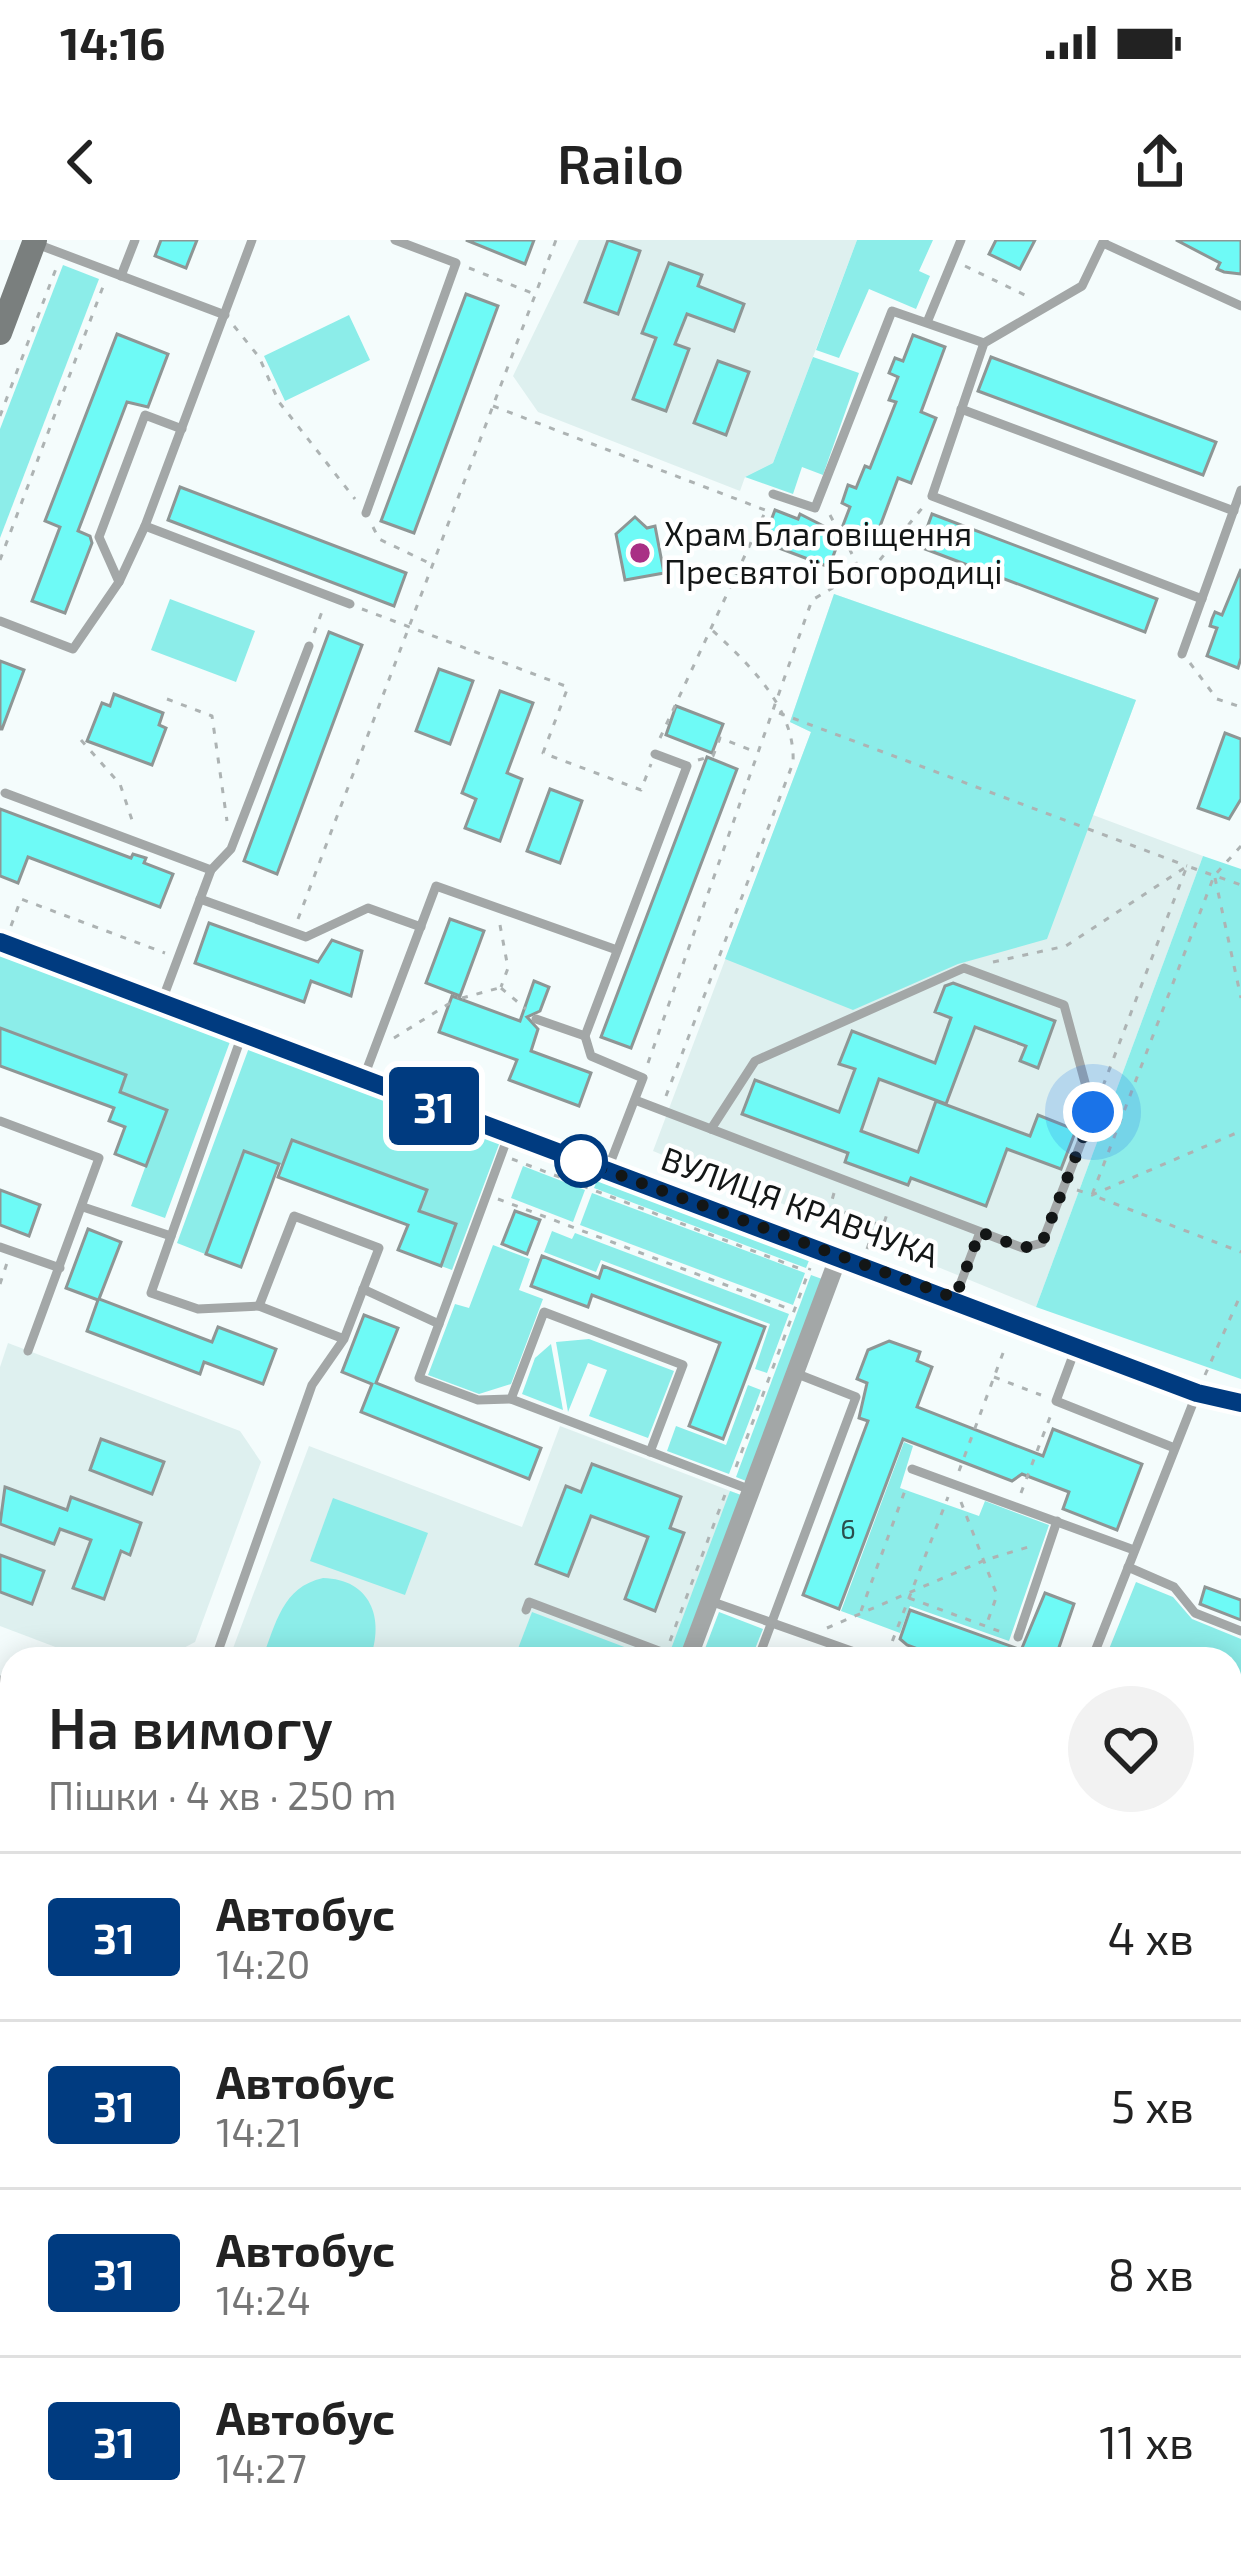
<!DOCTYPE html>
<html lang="uk">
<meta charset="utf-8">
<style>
body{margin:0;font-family:"Exo 2",sans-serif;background:#f2f2f2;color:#222;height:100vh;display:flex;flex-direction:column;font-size:45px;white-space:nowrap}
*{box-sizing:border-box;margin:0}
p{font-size:39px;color:#767676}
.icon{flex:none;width:66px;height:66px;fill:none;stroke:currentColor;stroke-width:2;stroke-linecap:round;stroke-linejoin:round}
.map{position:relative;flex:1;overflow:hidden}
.details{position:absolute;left:0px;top:1407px;width:1242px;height:903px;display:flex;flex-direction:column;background:#fff;border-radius:36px 36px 0 0;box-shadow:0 6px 30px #0003}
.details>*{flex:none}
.badge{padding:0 24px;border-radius:9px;font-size:42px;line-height:78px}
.you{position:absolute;width:60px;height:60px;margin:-30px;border:9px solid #fff;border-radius:50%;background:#1a73e8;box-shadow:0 0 0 18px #1a73e833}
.map>.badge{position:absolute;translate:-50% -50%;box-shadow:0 0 0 6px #fff}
.round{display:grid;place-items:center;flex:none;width:126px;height:126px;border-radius:63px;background:#f2f2f2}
.headline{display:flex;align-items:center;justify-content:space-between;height:204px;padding:0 48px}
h1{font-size:57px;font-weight:600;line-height:90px}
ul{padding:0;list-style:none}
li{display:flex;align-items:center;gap:36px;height:168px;padding:0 48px;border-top:3px solid #e0e0e0}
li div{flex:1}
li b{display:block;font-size:45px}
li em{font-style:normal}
li .badge{min-width:132px;font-weight:700;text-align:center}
.status{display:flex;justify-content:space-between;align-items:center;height:84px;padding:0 60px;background:#fff;direction:ltr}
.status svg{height:33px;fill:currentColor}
header{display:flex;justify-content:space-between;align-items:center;height:156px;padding:0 48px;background:#fff;font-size:54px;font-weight:600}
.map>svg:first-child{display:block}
.built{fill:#def0ef}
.green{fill:#8cede9}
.building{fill:#6efaf6;stroke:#8e9695;stroke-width:3}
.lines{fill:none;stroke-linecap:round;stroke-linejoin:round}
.path{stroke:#adb3b3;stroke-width:3;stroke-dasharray:6 9;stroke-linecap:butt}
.lane{stroke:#a3a7a7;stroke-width:9}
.street{stroke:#a3a7a7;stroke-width:18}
.secondary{stroke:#7a7f7e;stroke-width:24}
.line-casing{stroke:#fff;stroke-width:27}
.line{stroke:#003b80;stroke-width:18}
.walk{stroke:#131616;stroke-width:12;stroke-dasharray:0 21.6}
.poi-dot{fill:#a93085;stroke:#fff;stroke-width:4.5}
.stop-dot{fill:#fff;stroke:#003b80;stroke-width:6}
.labels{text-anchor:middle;stroke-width:9;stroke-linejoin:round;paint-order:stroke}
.number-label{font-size:27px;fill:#2a4f4e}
.poi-label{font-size:33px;fill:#131616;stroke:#fff;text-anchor:start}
.street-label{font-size:33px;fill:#131616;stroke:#fff}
</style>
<div class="status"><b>14:16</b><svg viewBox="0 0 49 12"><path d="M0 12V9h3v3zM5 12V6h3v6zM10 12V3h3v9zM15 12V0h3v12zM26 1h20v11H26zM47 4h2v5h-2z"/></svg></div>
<header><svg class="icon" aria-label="back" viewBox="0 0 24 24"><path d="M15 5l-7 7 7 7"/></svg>Railo<svg class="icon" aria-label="share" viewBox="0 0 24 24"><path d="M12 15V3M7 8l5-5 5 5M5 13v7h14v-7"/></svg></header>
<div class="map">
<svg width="1241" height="2309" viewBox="0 0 1241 2309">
<rect width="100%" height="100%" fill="#f4fcfc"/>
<g class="built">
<polygon points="579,0 857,0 773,223 745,237 740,251 538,172 513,136"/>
<polygon points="834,354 1136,460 1093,575 1203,616 1036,1067 653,911 811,492 790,482"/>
<polygon points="8,1103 240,1191 261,1222 195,1402 163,1419 87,1419 0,1386 0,1127"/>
<polygon points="560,1186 741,1255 679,1419 229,1419 309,1206 522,1287"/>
<polygon points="0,1451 12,1455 12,1753 0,1748"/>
</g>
<g class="green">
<polygon points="857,0 933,0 919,31 930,36 916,69 869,49 839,118 816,110"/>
<polygon points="63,25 99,39 0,298 0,189"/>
<polygon points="349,75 370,120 285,161 264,116"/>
<polygon points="813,117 859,133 823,235 802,227 793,254 745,237 773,223"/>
<polygon points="834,354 1136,460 1047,699 958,724 853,770 725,719 811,492 790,482"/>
<polygon points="170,359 255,391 236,442 151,410"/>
<polygon points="1203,616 1241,629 1241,1139 1036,1067"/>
<polygon points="0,713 231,799 165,978 131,966 166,870 120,852 125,834 0,788"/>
<polygon points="250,805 501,899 452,1030 441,1026 456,985 419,971 427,951 292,900 282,925 243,911 205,1014 177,1003"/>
<polygon points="523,926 585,950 573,982 511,958"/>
<polygon points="598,938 810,1018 806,1028 594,948"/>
<polygon points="592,953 805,1033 793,1065 580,985"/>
<polygon points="552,991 572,999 575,993 789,1074 767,1133 755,1129 770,1084 601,1020 596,1032 544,1012"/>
<polygon points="493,1005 530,1019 519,1050 543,1059 511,1144 479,1154 428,1135 455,1064 469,1068"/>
<polygon points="811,1035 822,1039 746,1241 736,1237"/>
<polygon points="589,1099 674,1131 648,1198 589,1176 607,1130 588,1123 568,1172 556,1102"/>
<polygon points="551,1104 563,1170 522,1154 535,1118"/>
<polygon points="748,1145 761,1150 729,1234 667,1211 676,1186 726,1205"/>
<polygon points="904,1202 913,1206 900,1248 979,1276 985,1261 1049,1285 1009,1401 910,1366 900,1393 841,1371"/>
<polygon points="730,1251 741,1255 681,1413 671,1409"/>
<polygon points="333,1258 428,1293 405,1355 310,1321"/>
<path d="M323,1338C371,1339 385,1379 370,1419H262C276,1384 282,1347 323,1338Z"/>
<polygon points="1136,1342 1173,1357 1192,1379 1241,1399 1241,1440 1230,1436 1230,1419 1105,1419"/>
<polygon points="532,1372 656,1419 514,1419"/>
<polygon points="719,1372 763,1389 751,1419 701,1419"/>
</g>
<g class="building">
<polygon points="161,0 197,0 186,28 155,16"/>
<polygon points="466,0 534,0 525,24"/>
<polygon points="608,0 640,11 618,74 585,62"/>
<polygon points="996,0 1035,0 1020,29 989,14"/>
<polygon points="1176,0 1241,0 1241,34 1224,32 1217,29 1220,23"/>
<polygon points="669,23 702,35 698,46 744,64 734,91 687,74 675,104 689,109 666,171 633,159 656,98 642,93"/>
<polygon points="466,54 498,66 414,293 381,281"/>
<polygon points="117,94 168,114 148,167 127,162 78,291 90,296 92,303 65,373 32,361 60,287 45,281"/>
<polygon points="913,95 945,107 921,172 936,178 911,243 898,238 873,305 840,293 850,267 842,263 848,245 856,248 865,226 870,228 896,162 889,160 898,137 889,133 895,118 903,121"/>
<polygon points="991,117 1216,202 1203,235 978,151"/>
<polygon points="718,121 749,132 726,195 694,183"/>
<polygon points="180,247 406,333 394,366 168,280"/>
<polygon points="775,270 798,279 800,274 841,295 829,327 763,302"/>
<polygon points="932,274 1157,359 1145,392 920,307"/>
<polygon points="635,277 647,288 655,286 664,333 625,340 616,294"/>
<polygon points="1241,329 1241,418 1238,428 1207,416 1217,388 1210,386 1212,379 1215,372 1222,375"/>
<polygon points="329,392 362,405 277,634 244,621"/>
<polygon points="0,421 24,430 2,489 0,489"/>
<polygon points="439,429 473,441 450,504 416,491"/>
<polygon points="500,451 533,463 507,533 522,539 500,601 465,588 476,559 462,553"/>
<polygon points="114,454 163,473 159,485 166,488 152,525 87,501 102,463 110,466"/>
<polygon points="676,466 723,484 712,513 666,495"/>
<polygon points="1225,493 1241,499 1241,559 1229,579 1198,568"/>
<polygon points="707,517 737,529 631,808 601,797"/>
<polygon points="550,549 582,561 560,623 527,611"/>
<polygon points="0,569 131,618 133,614 146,618 144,623 173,634 160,667 28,617 18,643 0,636"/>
<polygon points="450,679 484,691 460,756 426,743"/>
<polygon points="209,683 318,722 332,700 362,711 351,756 311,741 304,762 195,723"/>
<polygon points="534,741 549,747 540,771 527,777 538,789 531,811 591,833 579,866 509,840 517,820 439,792 452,756 520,781"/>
<polygon points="953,743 1055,781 1038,828 1020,821 1026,806 975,787 946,864 879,839 861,891 918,912 936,861 1030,896 1038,875 1076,890 1061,929 1007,909 986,966 911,938 908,945 845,922 848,913 742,874 755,840 839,872 855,829 839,824 852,791 935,823 951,778 935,772 945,746"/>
<polygon points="0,788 126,835 120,852 167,870 146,926 115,914 125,887 109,881 114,868 0,826"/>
<polygon points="292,900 427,950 419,971 456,984 441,1026 398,1010 408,985 278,937"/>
<polygon points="244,911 279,924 241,1027 206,1014"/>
<polygon points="0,950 40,965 29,996 0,985"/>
<polygon points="515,971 540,980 527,1014 502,1004"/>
<polygon points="88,989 121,1002 99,1059 212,1102 218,1087 276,1109 263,1144 204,1122 200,1134 87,1091 98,1060 66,1048"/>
<polygon points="542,1016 599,1038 603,1026 765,1087 723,1199 689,1186 720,1103 592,1055 588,1067 531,1046"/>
<polygon points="364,1075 398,1088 376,1143 541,1208 529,1239 361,1172 372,1144 342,1132"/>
<polygon points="889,1101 920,1112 917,1121 932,1127 917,1167 1043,1216 1053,1189 1142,1224 1117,1290 1063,1269 1069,1252 1022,1234 1012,1241 903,1199 839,1369 803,1355 868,1181 859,1178 867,1143 857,1139 868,1110"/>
<polygon points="101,1199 164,1222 152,1254 90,1230"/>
<polygon points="592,1224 681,1257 670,1288 684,1293 655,1371 625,1359 648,1297 591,1276 568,1336 536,1324 566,1246 581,1252"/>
<polygon points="5,1247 67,1270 71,1257 141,1283 130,1315 121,1311 104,1359 73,1348 91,1300 60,1289 54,1304 0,1284"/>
<polygon points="0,1315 44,1331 32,1364 0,1352"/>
<polygon points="1205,1347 1241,1360 1241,1380 1200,1364"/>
<polygon points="1045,1353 1074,1364 1055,1419 1022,1408"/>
<polygon points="910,1370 1041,1417 1040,1419 944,1419 907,1405 900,1399"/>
</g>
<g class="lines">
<g class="path">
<polyline points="965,26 1031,58"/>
<polyline points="469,28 532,53"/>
<polyline points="234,86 259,117 279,162 355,259"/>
<polyline points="493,166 765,270"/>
<polyline points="0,176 57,26"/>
<polyline points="830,275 840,294"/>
<polyline points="373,287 379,299 429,323"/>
<polyline points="843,295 859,329"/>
<polyline points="0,320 104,44"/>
<polyline points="362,369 568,447 543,513 641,550 651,524"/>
<polyline points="314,393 323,369"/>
<polyline points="1190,423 1217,459 1241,467"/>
<polyline points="167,459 212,476 227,581"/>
<polyline points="779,473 1187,626"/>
<polyline points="660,498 767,268"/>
<polyline points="81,500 120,544 133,583"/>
<polyline points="698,520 713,516 720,498 756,512"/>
<polyline points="1241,606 1214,636 1092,955 1241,1012"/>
<polyline points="1215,638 1241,758"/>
<polyline points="298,679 556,0"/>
<polyline points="500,685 508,728 501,747"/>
<polyline points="11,686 21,659 165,713"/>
<polyline points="993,722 1066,706 1186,627"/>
<polyline points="501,748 526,769"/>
<polyline points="462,758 499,748"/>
<polyline points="394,798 458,758"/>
<polyline points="648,823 812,360 879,321 923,267"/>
<polyline points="1103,846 1187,626 1241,645"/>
<path d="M666,856L793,523C796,469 749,424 712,390"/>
<polyline points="512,919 806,1031"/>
<polyline points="1077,950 1092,955 1241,891"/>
<polyline points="834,953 830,967 883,986 888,971"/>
<polyline points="498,959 792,1070"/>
<polyline points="824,991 833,968"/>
<polyline points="867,1009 876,984"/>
<polyline points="0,1044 7,1023"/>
<polyline points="1205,1135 1241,1054"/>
<polyline points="994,1137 1041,1155"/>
<polyline points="736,1227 810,1028"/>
<polyline points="959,1231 1006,1105"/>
<polyline points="1021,1253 1052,1172"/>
<polyline points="961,1262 997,1355 986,1386"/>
<polyline points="909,1358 1007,1394"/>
<polyline points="861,1371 907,1245"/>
<polyline points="827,1388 985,1320 1035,1305"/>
<polyline points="670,1401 726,1252"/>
<polyline points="887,1415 948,1257"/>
<polyline points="0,1764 12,1768"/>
<polyline points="1230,2223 1241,2228"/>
<polyline points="506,2309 509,2298"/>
</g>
<g class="lane">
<polyline points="1104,0 1082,46 984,103 932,256 1202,359"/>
<polyline points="34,3 225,75"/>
<polyline points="1103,3 1241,66"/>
<polyline points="121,36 135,0"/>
<polyline points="928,80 961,0"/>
<polyline points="961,169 1234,271"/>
<polyline points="773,254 815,268 892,71 984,103"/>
<polyline points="366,273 456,23 395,0"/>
<polyline points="145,286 350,364"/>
<polyline points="119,342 99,297 145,175 182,189"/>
<polyline points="0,381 73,409 119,342 145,286 252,0"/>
<polyline points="1182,414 1241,250"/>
<polyline points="5,553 211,630"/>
<polyline points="200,659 306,697 368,668 421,687"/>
<polygon points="964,728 1064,765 1093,872 1042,1003 1023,1008 711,889 755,821"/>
<polyline points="163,758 211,630 231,609 309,406"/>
<polyline points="536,779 585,796"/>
<polyline points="242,795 151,1053 198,1069 259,1066"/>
<polyline points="365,834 436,646 617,710"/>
<polyline points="635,860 711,889"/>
<polyline points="0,881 99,918 28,1111"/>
<polyline points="509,894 419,1138 478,1160 511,1159 751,1250"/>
<polyline points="609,926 643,838 591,816 585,796 687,526 655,514"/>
<polyline points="83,967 171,996"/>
<polyline points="0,1007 60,1028"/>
<polyline points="363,1049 439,1084"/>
<polyline points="955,1058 980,992"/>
<polyline points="1075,1110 1056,1161 1172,1207"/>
<polyline points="511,1159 544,1072 683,1125 650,1212"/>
<polyline points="912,1229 1134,1310"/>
<polyline points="1128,1327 1174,1347 1195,1373 1241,1391"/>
<polyline points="710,1361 874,1419"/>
<polyline points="526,1370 529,1362 680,1419"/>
<polyline points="1018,1397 1057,1281"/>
<polyline points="208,1419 217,1414 312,1145 344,1099 379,1008 294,976 259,1066 344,1099"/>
<polyline points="758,1419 856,1157 795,1133"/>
<polyline points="1092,1419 1195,1158"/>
<polyline points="0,1440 12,1445"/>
<polyline points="1230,1535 1241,1539"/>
<polyline points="1230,1664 1241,1637"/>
<polyline points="0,1853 12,1858"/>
<polyline points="1230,2046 1241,2051"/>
<polyline points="1230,2138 1230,2148"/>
<polyline points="159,2309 165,2298"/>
<polyline points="1170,2309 1174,2298"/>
</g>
<polyline class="street" points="688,1419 838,1018"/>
<g class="secondary">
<polyline points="0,93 35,0"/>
<polyline points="0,702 1197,1153 1241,1163"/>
<polyline points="0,2127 12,2132"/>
<polyline points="436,2298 466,2309"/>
</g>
</g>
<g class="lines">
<defs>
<polyline id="line" points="0,702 1197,1153 1241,1163"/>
</defs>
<use href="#line" class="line-casing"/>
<use href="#line" class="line"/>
<polyline class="walk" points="581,921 955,1058 980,992 1023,1008 1042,1003 1093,872"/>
</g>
<circle class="poi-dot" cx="640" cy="313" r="12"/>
<circle class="stop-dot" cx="581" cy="921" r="24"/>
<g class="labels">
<g class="number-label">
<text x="848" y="1299">6</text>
</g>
<g class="poi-label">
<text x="664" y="306">Храм Благовіщення<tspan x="664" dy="38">Пресвятої Богородиці</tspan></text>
</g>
<g class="street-label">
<text transform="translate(800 967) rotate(20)" y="12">ВУЛИЦЯ КРАВЧУКА</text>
</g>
</g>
</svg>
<div class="you" style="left:1093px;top:872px"></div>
<b class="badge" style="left:434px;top:866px;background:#003b80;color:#fff">31</b>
<section class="details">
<div class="headline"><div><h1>На вимогу</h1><p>Пішки · 4 хв · 250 m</p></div><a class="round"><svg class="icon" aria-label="heart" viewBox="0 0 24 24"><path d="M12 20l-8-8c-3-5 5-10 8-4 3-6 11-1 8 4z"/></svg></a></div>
<ul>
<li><span class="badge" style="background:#003b80;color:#fff">31</span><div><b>Автобус</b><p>14:20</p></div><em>4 хв</em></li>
<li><span class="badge" style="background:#003b80;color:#fff">31</span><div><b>Автобус</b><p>14:21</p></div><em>5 хв</em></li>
<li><span class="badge" style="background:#003b80;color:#fff">31</span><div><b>Автобус</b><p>14:24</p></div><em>8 хв</em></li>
<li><span class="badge" style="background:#003b80;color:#fff">31</span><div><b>Автобус</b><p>14:27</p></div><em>11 хв</em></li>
</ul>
</section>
</div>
